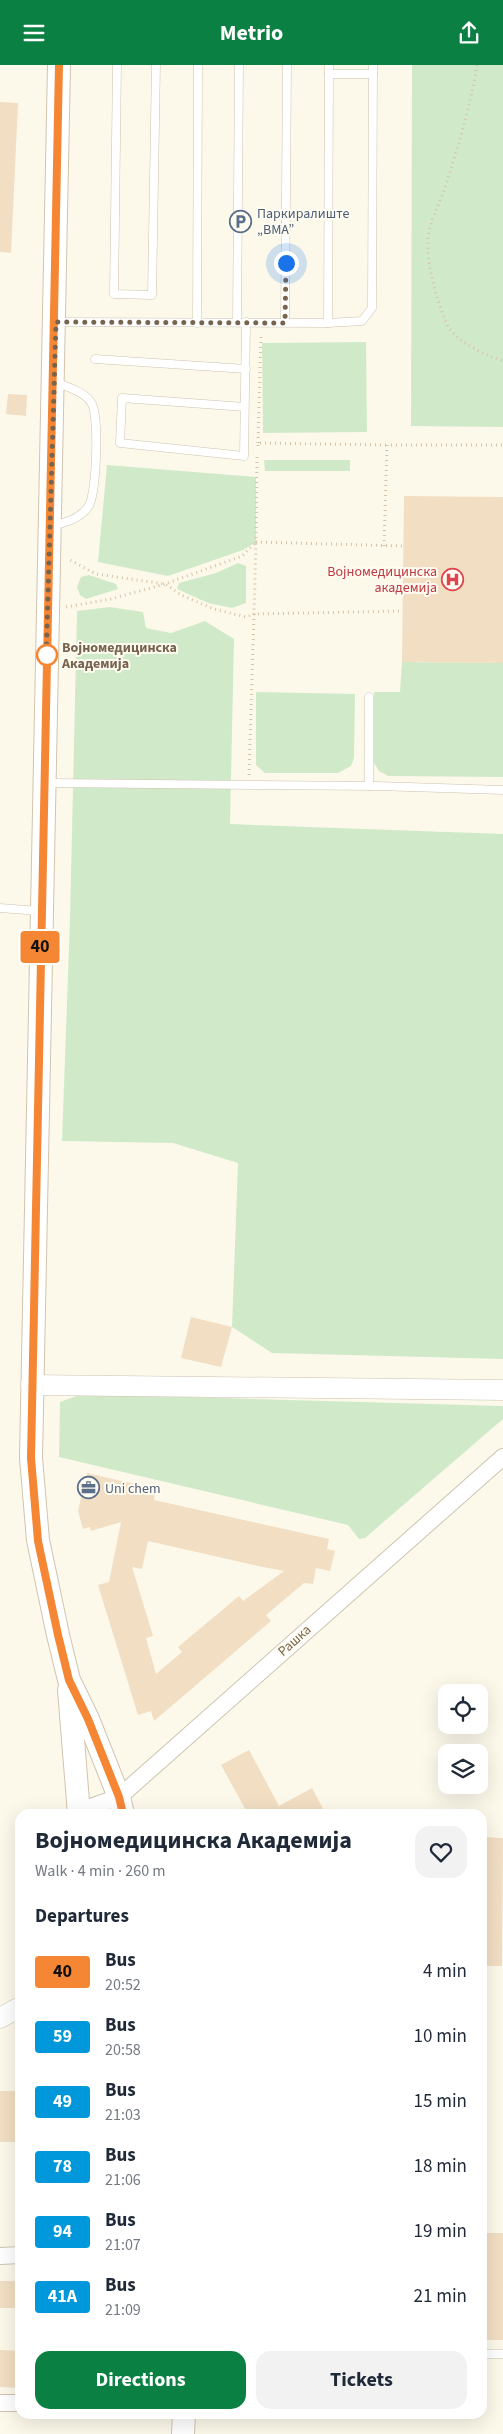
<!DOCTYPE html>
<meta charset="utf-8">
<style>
body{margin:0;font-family:"Source Sans 3",sans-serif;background:#f2f2f3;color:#1f2937;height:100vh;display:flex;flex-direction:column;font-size:19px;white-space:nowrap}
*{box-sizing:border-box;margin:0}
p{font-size:16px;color:#747a83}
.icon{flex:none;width:28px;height:28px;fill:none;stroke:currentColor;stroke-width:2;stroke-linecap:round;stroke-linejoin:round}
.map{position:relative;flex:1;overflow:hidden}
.details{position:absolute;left:15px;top:1744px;width:472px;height:610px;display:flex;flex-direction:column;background:#fff;border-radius:15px;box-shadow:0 5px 20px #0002}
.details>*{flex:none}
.badge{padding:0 10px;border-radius:4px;font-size:18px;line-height:32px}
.fabs{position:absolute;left:438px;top:1619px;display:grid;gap:10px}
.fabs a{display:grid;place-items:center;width:50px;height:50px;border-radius:10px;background:#fff;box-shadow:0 5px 20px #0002;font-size:25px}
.you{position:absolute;width:25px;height:25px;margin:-12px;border:4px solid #fff;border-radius:50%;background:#1a73e8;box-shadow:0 0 0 8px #1a73e833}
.map>.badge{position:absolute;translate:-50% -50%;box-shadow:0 0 0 2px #fff}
h2{padding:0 20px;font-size:19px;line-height:45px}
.round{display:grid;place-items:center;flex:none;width:52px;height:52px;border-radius:15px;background:#f2f2f3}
.head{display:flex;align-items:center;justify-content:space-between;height:85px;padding:0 20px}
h1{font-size:24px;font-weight:700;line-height:38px}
.primary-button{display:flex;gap:10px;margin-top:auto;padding:10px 20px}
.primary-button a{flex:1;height:58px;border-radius:15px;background:#0b8043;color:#fff;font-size:20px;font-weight:700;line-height:58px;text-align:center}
.primary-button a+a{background:#f2f2f3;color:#1f2937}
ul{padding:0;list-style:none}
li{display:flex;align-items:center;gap:15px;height:65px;padding:0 20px}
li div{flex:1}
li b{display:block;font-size:19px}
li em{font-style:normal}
li .badge{min-width:55px;font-weight:700;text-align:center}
header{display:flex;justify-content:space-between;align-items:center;height:65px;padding:0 20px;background:#0b8043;color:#fff;font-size:22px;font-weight:700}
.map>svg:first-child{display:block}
.green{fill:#d0eac9}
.building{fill:#f1dec3;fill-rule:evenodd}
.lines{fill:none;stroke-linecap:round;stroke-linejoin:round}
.service-casing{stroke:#cec3b0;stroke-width:9}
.minor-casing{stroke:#cec3b0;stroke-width:18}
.tertiary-casing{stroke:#cec3b0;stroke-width:21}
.secondary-casing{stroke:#d1c4ae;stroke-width:24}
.path{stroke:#d6c2a6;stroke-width:3;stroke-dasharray:1 4;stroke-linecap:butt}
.service{stroke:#fff;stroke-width:8}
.minor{stroke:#fff;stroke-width:16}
.tertiary{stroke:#fff;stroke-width:20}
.secondary{stroke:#fff;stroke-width:22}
.line-casing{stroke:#fff;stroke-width:11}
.line{stroke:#f58634;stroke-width:8}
.walk{stroke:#77644e;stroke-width:5;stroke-dasharray:0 9}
.stop-dot{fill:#fff;stroke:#f58634;stroke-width:2.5}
.labels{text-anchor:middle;stroke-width:4;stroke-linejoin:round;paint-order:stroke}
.service-label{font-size:14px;fill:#4e5e75;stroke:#fefcf1;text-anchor:start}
.health-label{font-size:14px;fill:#be3a42;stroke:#fefcf1;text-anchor:end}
.stop-label{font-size:14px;font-weight:bold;fill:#77644e;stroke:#fefcf1;text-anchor:start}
.street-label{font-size:14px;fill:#77644e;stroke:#fefcf1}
</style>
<header><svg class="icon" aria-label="menu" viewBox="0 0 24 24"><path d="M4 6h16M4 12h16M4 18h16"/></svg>Metrio<svg class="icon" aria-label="share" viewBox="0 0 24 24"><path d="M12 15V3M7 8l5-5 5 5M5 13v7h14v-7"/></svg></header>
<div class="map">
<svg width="503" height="2369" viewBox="0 0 503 2369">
<rect width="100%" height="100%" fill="#fcf9eb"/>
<g class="green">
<polygon points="412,0 503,0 503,362 411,361"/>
<polygon points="366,277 367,367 263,368 262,278"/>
<polygon points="264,395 350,395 350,406 265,406"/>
<polygon points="107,400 256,412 256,477 243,485 168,511 98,497"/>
<polygon points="238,498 246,501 246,538 232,543 208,538 177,524 179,518 216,508"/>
<polygon points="89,510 116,519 118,524 86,534 80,530 77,522 81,512"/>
<polygon points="110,542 143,547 146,563 171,568 205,556 234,574 230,759 503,769 503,1294 272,1288 232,1262 238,1098 173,1078 62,1076 70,854 77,546"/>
<polygon points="402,597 503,598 503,712 388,711 379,706 374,698 374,627 400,627"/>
<polygon points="256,627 355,629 354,693 351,701 338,708 265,708 256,700"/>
<polygon points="82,1329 503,1341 503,1354 365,1473 359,1474 348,1460 59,1392 60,1337"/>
</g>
<g class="building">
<polygon points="0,37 18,38 11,188 0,187"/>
<polygon points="8,329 27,330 26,351 6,349"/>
<polygon points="404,431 503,432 503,598 402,597"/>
<polygon points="191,1252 232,1262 221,1302 181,1293"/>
<path d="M87,1408L156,1424L154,1435L329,1474L327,1484L335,1486L330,1506L316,1503L313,1519L304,1518L266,1550L271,1556L154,1656L151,1646L138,1650L98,1520L109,1517L121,1457L91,1466L90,1462L83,1464L78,1446ZM148,1476L258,1501L284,1506L243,1536L239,1531L178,1582L182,1587L156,1609L146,1573L153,1571L132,1502L142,1504Z"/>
<polygon points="249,1685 279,1741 312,1723 326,1749 248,1749 221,1700"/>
<polygon points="482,1772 503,1773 502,1901 482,1901"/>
<rect x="0" y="2026" width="20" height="51"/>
<rect x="482" y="2168" width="21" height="107"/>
<rect x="0" y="2216" width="20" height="27"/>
<polygon points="0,2285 20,2286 20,2323 0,2322"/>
</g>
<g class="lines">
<defs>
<g id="service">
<polyline points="117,0 114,229 152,230 156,0"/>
<polyline points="329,9 373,9"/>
<polyline points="56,257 328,258 362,256 372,243 373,0"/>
<polyline points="237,257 239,0"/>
<polyline points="285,257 287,0"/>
<polyline points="197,258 198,0"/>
<polyline points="328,258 329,0"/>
<polyline points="95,294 246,304"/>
<polyline points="245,342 122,333 120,378 244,391 246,257"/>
<path d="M51,461C64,458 80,454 88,442C97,430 99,353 92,339C86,327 67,322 55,317"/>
<polyline points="48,718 377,721 503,725"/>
<polyline points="369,721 369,632"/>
<polyline points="0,843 39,846"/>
<polyline points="482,2289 503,2289"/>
</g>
<g id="minor">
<polyline points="79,1746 119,1732 127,1725 503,1392"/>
<polyline points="0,2191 20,2190"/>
<polyline points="0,2338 20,2338"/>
</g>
<g id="tertiary">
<polyline points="31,1320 503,1325"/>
<polyline points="0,1953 20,1942"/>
</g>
<g id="secondary">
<polyline points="59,0 31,1393 38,1475 58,1570 69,1615 88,1654 119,1732 123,1749"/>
<polyline points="69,1625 79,1749"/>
<polyline points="183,2369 184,2349"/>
</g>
</defs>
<use href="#service" class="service-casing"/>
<use href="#minor" class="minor-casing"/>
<use href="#tertiary" class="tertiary-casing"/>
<use href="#secondary" class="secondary-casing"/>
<g class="path">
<path d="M477,0C470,44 457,86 443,128C437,144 429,158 428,175C426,198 438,242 449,263C458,277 488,292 503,296"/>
<polyline points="258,378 261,269"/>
<polyline points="258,381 258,378 387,380"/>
<polyline points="257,392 256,477 403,481"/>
<polyline points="384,481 387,380 503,380"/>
<polyline points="66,542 111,534 165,519 242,491 256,477 254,549 246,552 214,544 181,530 165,519 96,509 68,494"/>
<polyline points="249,710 254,549 402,546"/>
</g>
<use href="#service" class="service"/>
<use href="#minor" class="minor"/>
<use href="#tertiary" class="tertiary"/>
<use href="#secondary" class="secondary"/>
</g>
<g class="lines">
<defs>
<polyline id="line" points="59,0 31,1393 38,1476 58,1570 69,1615 88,1654 119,1732 123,1749"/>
</defs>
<use href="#line" class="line-casing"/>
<use href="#line" class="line"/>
<polyline class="walk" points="47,590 46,598 56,257 285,258 286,198"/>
</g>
<defs>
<symbol id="parking-ring" viewBox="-11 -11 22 22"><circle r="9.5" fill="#fefcf1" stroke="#5c6f8a" stroke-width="1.5"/><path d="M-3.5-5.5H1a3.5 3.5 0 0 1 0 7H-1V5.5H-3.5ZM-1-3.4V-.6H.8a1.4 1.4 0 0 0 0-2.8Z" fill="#5c6f8a"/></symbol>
<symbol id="hospital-ring" viewBox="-11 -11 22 22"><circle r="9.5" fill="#fefcf1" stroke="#e0444e" stroke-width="1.5"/><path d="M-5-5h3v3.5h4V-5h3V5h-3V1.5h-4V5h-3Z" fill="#e0444e"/></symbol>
<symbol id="office-ring" viewBox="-11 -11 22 22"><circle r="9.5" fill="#fefcf1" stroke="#5c6f8a" stroke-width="1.5"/><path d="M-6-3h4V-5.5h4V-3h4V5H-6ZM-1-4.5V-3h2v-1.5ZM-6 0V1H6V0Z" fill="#5c6f8a"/></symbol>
</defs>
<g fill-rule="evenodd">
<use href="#parking-ring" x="228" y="144" width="25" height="25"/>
<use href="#hospital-ring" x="440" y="502" width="25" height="25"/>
<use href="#office-ring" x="76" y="1410" width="25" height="25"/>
</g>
<circle class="stop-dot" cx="47" cy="590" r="10"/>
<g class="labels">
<g class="service-label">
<text x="257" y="153">Паркиралиште<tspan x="257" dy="16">„ВМА”</tspan></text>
<text x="105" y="1428">Uni chem</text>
</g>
<g class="health-label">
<text x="437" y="511">Војномедицинска<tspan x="437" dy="16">академија</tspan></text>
</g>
<g class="stop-label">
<text x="62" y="587">Војномедицинска<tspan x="62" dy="16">Академија</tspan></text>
</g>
<g class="street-label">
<text transform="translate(294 1575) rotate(-42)" y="5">Рашка</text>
</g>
</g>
</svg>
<div class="fabs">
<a><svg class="icon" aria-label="locate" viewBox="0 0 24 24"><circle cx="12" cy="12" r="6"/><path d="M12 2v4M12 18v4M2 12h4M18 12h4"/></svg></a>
<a><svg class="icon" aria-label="layers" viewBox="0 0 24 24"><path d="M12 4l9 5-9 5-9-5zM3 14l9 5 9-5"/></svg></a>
</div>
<div class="you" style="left:286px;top:198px"></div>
<b class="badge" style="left:40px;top:882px;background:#f58634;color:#111">40</b>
<section class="details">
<div class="head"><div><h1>Војномедицинска Академија</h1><p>Walk · 4 min · 260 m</p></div><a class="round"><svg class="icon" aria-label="heart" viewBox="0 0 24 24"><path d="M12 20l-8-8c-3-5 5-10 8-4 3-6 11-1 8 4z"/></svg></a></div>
<h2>Departures</h2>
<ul>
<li><span class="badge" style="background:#f58634;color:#111">40</span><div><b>Bus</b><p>20:52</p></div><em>4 min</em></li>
<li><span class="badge" style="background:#0098da;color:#fff">59</span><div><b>Bus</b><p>20:58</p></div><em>10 min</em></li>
<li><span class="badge" style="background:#0098da;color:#fff">49</span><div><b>Bus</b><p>21:03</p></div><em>15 min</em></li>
<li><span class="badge" style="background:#0098da;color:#fff">78</span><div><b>Bus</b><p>21:06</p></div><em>18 min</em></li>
<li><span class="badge" style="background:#0098da;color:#fff">94</span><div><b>Bus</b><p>21:07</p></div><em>19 min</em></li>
<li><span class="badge" style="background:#0098da;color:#fff">41A</span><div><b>Bus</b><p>21:09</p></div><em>21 min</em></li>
</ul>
<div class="primary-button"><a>Directions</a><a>Tickets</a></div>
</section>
</div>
